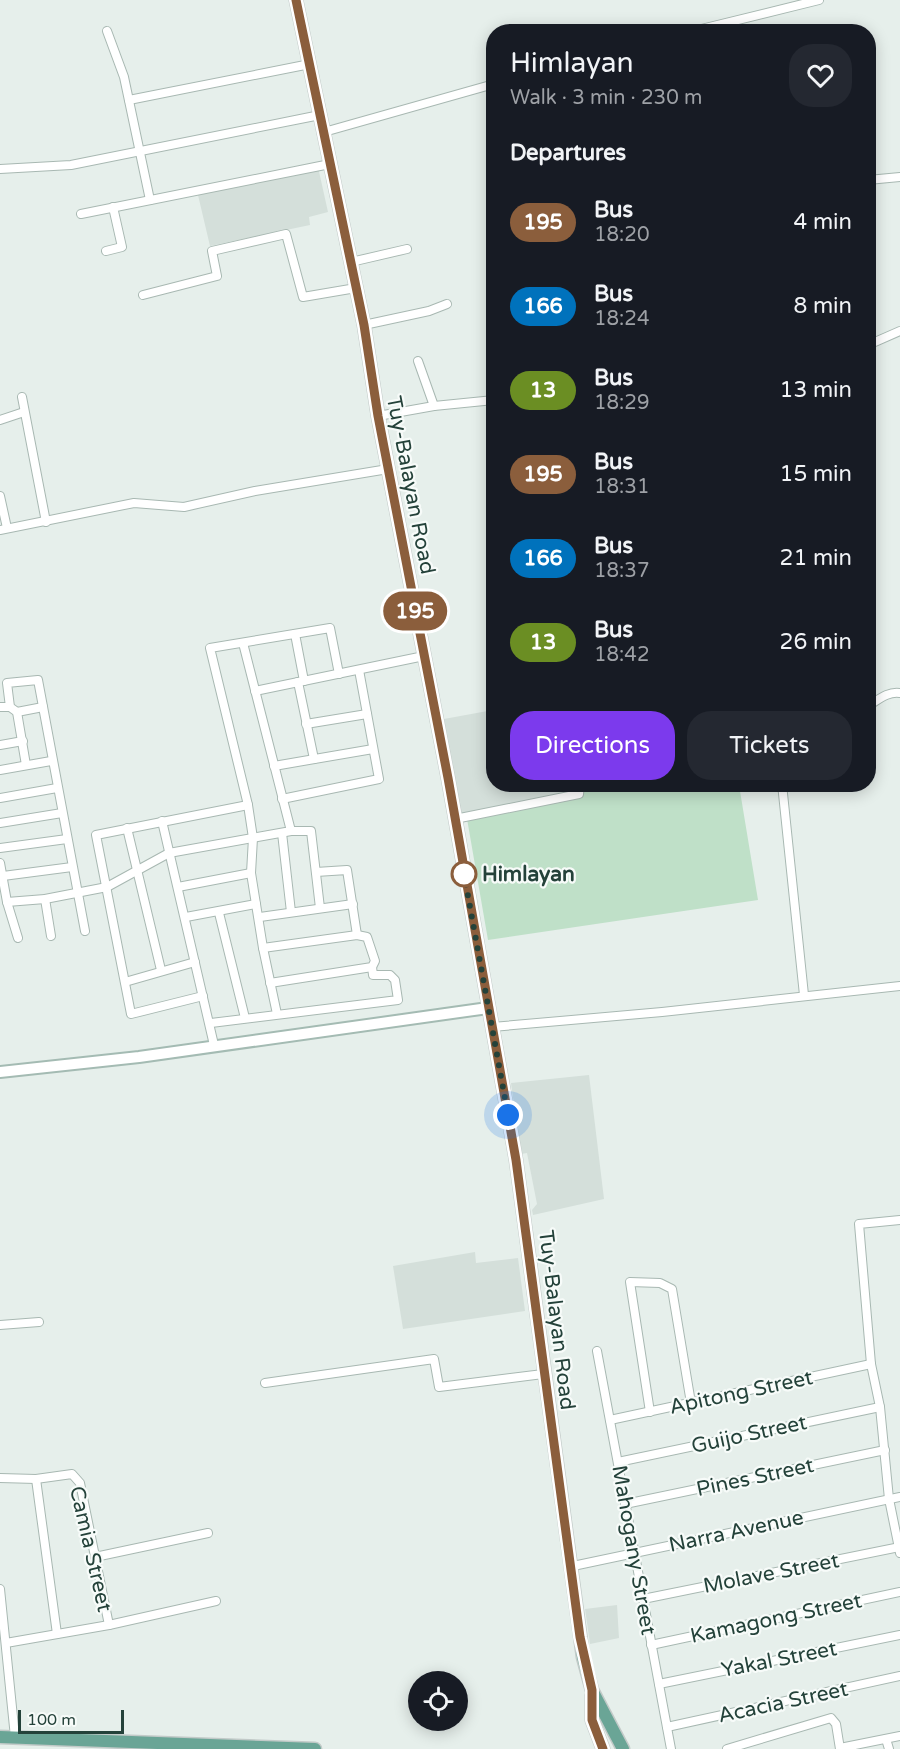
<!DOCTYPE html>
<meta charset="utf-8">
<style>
body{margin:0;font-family:"Varela Round",sans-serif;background:#242831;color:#f1f3f6;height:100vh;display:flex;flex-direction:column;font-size:22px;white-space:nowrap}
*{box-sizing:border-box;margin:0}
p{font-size:20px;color:#9ea1a6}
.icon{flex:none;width:33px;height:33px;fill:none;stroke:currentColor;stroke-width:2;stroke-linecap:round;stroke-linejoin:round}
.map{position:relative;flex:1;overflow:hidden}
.drawer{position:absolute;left:486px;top:24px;width:390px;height:768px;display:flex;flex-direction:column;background:#171b24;border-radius:24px;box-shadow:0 3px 15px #0003}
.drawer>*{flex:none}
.badge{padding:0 12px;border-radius:20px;font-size:21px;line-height:39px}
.fabs{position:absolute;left:408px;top:1671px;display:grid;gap:12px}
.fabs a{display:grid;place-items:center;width:60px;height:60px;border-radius:50%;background:#171b24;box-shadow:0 3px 15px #0003;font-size:30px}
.scale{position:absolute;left:18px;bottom:15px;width:106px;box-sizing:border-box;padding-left:6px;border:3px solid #24423a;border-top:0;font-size:16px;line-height:21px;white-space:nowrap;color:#24423a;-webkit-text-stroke:4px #f7fbf9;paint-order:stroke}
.you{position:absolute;width:30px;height:30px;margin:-15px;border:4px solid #fff;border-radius:50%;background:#1a73e8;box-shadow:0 0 0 9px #1a73e833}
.map>.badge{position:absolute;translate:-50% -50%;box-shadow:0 0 0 3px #fff}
h2{padding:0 24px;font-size:22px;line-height:54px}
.round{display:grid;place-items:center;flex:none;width:63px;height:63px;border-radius:24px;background:#242831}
.overview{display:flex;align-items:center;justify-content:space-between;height:102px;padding:0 24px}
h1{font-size:28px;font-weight:600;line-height:45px}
.button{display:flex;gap:12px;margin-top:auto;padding:12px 24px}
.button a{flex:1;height:69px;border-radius:24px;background:#7c3aed;color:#fff;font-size:24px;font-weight:600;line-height:69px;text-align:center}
.button a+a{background:#242831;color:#f1f3f6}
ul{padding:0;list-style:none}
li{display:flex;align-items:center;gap:18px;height:84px;padding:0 24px}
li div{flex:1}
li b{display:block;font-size:22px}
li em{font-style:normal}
li .badge{min-width:66px;font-weight:700;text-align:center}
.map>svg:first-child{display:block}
.built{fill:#d4dfda}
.green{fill:#bfe0c8}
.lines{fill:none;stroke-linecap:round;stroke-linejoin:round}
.street-casing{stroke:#a8b8b2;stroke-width:10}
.secondary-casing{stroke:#a4bbb3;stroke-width:14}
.primary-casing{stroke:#c2cac8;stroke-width:15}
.street{stroke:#fff;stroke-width:8}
.secondary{stroke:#fff;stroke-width:10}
.primary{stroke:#6aa596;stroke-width:12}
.line-casing{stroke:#fff;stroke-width:14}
.line{stroke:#8b5e3c;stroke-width:9}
.walk{stroke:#24423a;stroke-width:6;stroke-dasharray:0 10.8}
.stop-dot{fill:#fff;stroke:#8b5e3c;stroke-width:3}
.labels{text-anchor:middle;stroke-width:4.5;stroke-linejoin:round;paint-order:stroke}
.street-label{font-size:21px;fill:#24423a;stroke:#f7fbf9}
.stop-label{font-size:21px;font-weight:bold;fill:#24423a;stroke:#f7fbf9;text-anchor:start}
</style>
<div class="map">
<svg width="900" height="1749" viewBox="0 0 900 1749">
<rect width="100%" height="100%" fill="#e6efeb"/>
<g class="built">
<polygon points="318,167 328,212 309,217 310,225 210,246 198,195"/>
<polygon points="493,710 494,784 577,785 579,791 460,815 444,719"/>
<polygon points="589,1075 604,1199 533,1215 532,1210 537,1204 527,1153 521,1154 511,1083"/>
<polygon points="475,1252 476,1263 518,1258 525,1311 403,1329 393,1266"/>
<polygon points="617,1605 619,1638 590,1644 585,1609"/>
</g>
<polygon class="green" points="680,784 681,789 739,785 758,900 488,940 466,813 578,791 577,785"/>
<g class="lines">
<defs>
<g id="street">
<polyline points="107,31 124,77 150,200"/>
<polyline points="689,32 819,0"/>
<polyline points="129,100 310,64"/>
<polyline points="324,132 494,84"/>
<polyline points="0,169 71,165 320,115"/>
<polyline points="868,180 900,177"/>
<polyline points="81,214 330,164"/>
<polyline points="106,251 122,247 113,207"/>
<polyline points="351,262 407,249"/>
<polyline points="143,295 217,276 212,251 286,234 303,297 356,288"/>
<polyline points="364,325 429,311 447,304"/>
<polyline points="868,345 900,331"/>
<polyline points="418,361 434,406"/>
<polyline points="22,397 46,522"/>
<polyline points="378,416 434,406 494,400"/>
<polyline points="0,420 24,412"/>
<polyline points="0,496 7,528"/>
<polyline points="0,530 134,503 184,507 255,491 388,469"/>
<polyline points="295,634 304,681"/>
<polyline points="298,682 314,759"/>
<polyline points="255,691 424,656"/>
<path d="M868,706C878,700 888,691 900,693"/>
<polyline points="0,707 10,707"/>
<polyline points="17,712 43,707"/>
<polyline points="306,724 367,714"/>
<polyline points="0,745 23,741"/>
<polyline points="26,765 17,712 10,707 7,683 38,680 85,931"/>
<polyline points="274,766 373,749"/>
<polyline points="0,770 51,761"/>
<polyline points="782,784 804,995"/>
<polyline points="0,798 57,788"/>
<polyline points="282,799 379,779 359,670"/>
<polyline points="455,819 579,794 580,784"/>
<polyline points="162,821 214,1045"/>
<polyline points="0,823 62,813"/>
<polyline points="127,828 161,970"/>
<polyline points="291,831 311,831 320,908"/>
<polyline points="282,833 291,912"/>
<polyline points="0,848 67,839"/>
<polyline points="0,863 7,902 18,938"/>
<polyline points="316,872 347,870 357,935"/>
<polyline points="3,876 72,867"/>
<polyline points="178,887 251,873"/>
<polyline points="45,899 51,936"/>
<polyline points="7,902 45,899 107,887 169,853 291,831 243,643"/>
<polyline points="219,913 245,1018"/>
<polyline points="186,917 256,904"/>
<polyline points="260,917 353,904"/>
<polyline points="263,948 357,935 367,937 375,961 372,967 270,983"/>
<polyline points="125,982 195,962"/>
<polyline points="203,996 131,1014 96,835 248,805"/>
<polyline points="277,1014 263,948 251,873 253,838 248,805 210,648 330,628 339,674"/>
<polyline points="211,1023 398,1000 395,980 390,975 373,975 372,967"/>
<polyline points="492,1027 662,1012 900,986"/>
<polyline points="900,1220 859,1224 871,1364 880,1407 889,1499 900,1553"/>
<polyline points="0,1325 39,1322"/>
<polyline points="597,1351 671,1749"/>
<polyline points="265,1383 434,1359 439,1387 543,1374"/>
<polyline points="650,1412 630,1282 660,1283 672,1289 691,1403"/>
<polyline points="610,1420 871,1364"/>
<polyline points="618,1462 880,1407"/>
<polyline points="0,1478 36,1479 72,1474 80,1483 109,1625"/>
<polyline points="36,1479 57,1634"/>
<polyline points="625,1504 885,1450"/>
<polyline points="95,1557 208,1533"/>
<polyline points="573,1566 900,1497"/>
<polyline points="0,1589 15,1737"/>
<polyline points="643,1599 900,1547"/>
<polyline points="6,1643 109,1625 216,1601"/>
<polyline points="651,1645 900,1592"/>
<polyline points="659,1684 900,1635"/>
<polyline points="667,1727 900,1676"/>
<polyline points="886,1739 889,1749"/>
<polyline points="840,1748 900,1736"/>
<polyline points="727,1749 831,1718 836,1724 840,1749"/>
</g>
<polyline id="secondary" points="0,1072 139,1057 488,1008"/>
<g id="primary">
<polyline points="296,0 364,325 378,416 448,778 516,1160 583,1657 592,1690 623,1749"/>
<polyline points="592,1695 592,1720 603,1749"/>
<polyline points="0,1737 315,1749"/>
</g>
</defs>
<use href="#street" class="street-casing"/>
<use href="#secondary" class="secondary-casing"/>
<use href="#primary" class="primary-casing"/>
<use href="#street" class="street"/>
<use href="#secondary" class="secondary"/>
<use href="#primary" class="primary"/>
</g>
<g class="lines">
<defs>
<polyline id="line" points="296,0 364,325 378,416 448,778 516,1160 580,1637 592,1690 592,1720 603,1749"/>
</defs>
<use href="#line" class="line-casing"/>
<use href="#line" class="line"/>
<polyline class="walk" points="464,874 508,1115"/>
</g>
<circle class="stop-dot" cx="464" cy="874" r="12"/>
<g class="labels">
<g class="street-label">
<text transform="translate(411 485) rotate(79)" y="7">Tuy-Balayan Road</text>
<text transform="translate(557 1320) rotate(83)" y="7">Tuy-Balayan Road</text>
<text transform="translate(741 1392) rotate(-12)" y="7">Apitong Street</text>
<text transform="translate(749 1434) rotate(-12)" y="7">Guijo Street</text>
<text transform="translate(755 1477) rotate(-12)" y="7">Pines Street</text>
<text transform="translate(736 1531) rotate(-12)" y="7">Narra Avenue</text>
<text transform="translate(91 1549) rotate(77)" y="7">Camia Street</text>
<text transform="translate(634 1550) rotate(80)" y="7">Mahogany Street</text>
<text transform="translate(771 1573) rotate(-11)" y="7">Molave Street</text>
<text transform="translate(776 1618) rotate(-12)" y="7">Kamagong Street</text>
<text transform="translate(779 1659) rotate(-11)" y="7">Yakal Street</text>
<text transform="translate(783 1702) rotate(-12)" y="7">Acacia Street</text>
</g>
<g class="stop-label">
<text x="482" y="881">Himlayan</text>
</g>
</g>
</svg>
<div class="fabs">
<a><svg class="icon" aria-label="locate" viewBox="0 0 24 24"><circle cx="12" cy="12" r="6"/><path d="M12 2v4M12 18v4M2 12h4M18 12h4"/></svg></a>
</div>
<div class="scale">100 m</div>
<div class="you" style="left:508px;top:1115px"></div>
<b class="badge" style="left:415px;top:611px;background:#8b5e3c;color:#fff">195</b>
<section class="drawer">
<div class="overview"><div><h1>Himlayan</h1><p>Walk · 3 min · 230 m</p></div><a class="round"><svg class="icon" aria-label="heart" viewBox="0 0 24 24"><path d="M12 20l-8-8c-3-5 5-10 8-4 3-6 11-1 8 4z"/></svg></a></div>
<h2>Departures</h2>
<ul>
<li><span class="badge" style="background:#8b5e3c;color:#fff">195</span><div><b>Bus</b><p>18:20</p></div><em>4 min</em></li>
<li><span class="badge" style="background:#0072bc;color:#fff">166</span><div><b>Bus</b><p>18:24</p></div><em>8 min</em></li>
<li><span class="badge" style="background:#6b8e23;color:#fff">13</span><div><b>Bus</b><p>18:29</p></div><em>13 min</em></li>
<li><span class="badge" style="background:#8b5e3c;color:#fff">195</span><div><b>Bus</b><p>18:31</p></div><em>15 min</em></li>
<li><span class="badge" style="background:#0072bc;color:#fff">166</span><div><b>Bus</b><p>18:37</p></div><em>21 min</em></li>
<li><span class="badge" style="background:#6b8e23;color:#fff">13</span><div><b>Bus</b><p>18:42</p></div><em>26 min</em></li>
</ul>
<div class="button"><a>Directions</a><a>Tickets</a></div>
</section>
</div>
